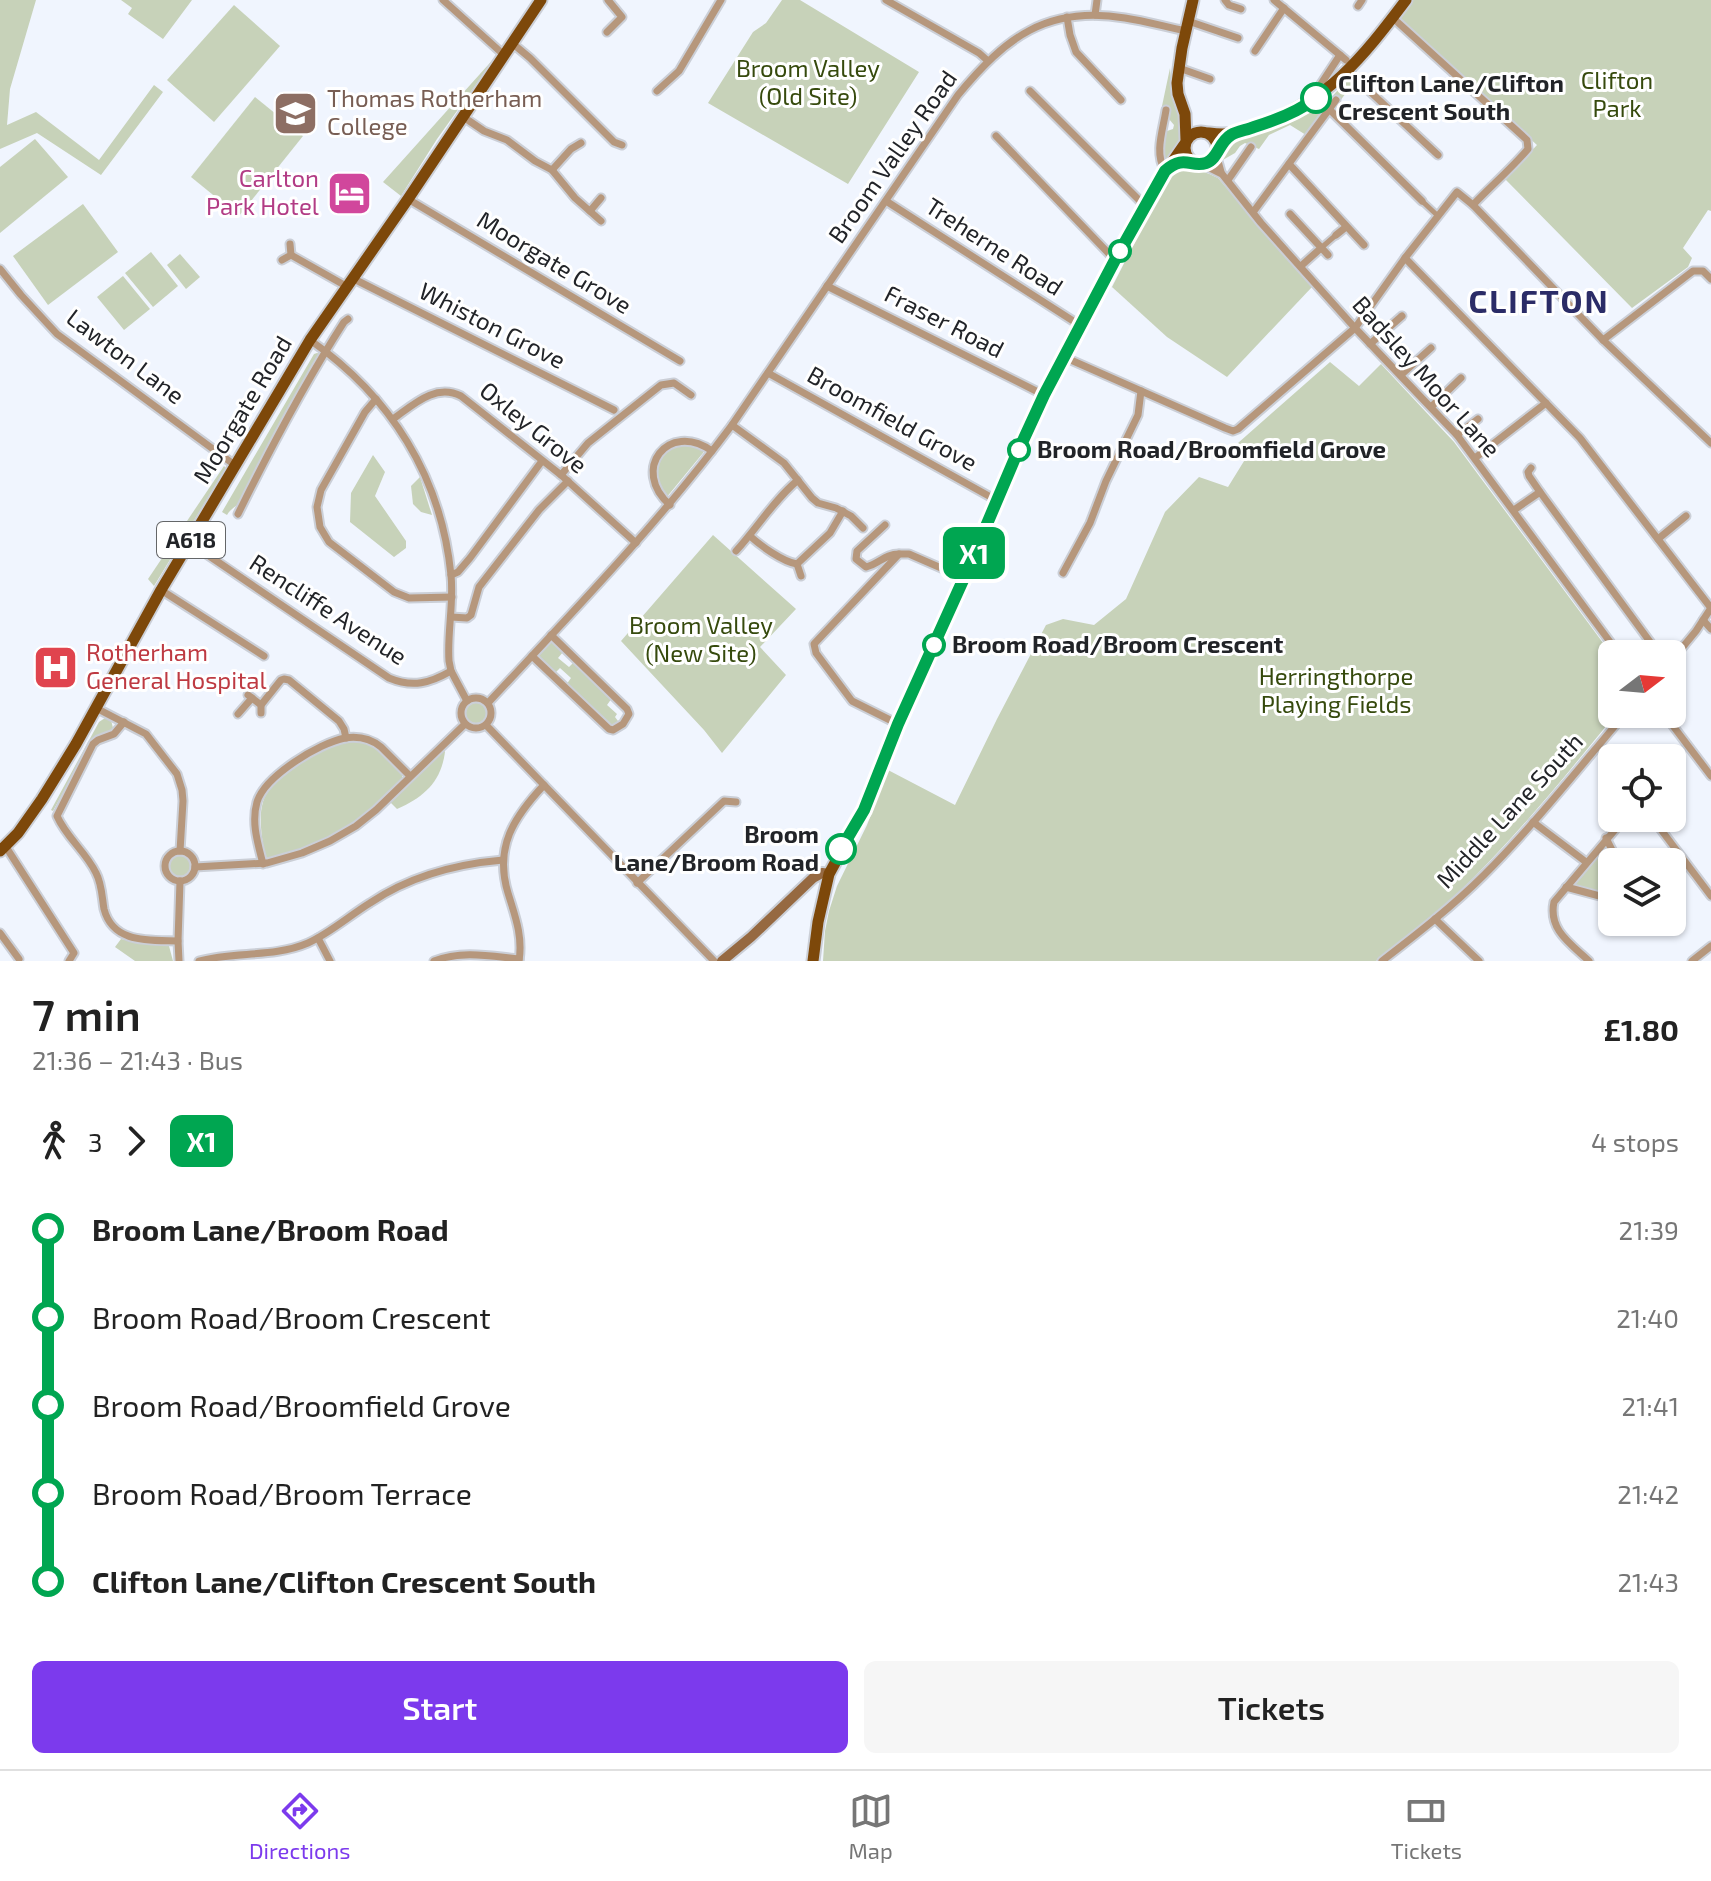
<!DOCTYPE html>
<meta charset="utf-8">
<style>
body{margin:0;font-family:"Exo 2",sans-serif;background:#f6f6f6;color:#222;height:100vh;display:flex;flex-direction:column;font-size:30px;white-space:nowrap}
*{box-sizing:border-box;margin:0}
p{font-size:26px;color:#767676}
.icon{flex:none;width:44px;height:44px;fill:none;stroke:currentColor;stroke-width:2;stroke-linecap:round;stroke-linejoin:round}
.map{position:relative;height:961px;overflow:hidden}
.drawer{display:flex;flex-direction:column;background:#fff;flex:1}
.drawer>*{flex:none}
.badge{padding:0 16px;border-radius:12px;font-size:28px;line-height:52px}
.needle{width:52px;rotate:74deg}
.controls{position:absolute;left:1598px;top:640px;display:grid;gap:16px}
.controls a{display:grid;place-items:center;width:88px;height:88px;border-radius:12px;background:#fff;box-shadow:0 2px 6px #0004;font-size:40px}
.map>.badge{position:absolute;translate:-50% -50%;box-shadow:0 0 0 4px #fff}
.legs{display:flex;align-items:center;gap:12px;height:88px;padding:0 32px;font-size:26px}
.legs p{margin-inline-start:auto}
.overview{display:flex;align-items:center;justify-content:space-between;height:136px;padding:0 32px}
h1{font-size:44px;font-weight:600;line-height:60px}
.primary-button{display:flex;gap:16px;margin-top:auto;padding:16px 32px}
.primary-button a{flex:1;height:92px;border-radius:12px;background:#7c3aed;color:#fff;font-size:32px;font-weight:600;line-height:92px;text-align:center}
.primary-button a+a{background:#f6f6f6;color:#222}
ul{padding:0 32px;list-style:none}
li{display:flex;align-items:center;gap:28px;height:88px;font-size:30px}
li i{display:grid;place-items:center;width:12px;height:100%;margin:0 10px;background:currentColor}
li i::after{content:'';width:20px;height:20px;margin:-10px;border:6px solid;border-radius:50%;background:#fff}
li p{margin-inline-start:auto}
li:first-child i{background:linear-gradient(#0000 50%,currentColor 0)}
li:last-child i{background:linear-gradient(currentColor 50%,#0000 0)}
.menu{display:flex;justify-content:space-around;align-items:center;height:112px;border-top:2px solid #e0e0e0;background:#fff;font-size:22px;color:#767676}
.menu a{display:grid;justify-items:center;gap:4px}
.menu .on{color:#7c3aed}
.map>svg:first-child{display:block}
.green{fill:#c7d2b9}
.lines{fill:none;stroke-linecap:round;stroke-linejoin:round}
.pedestrian-casing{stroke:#cbcfd7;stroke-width:9}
.minor-casing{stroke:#cbcfd7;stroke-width:11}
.secondary-casing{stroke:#cbcfd7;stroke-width:14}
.primary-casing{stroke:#cbcfd7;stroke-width:15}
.pedestrian{stroke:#b6977c;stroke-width:5}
.minor{stroke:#b6977c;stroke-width:7}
.secondary{stroke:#966941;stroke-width:10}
.primary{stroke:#7d480a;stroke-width:11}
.line-1-casing{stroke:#fff;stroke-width:18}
.line-1{stroke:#00a651;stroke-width:12}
.stop-1-dot{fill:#fff;stroke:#00a651;stroke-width:4}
.labels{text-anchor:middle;stroke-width:6;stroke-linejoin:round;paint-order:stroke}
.shield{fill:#fff;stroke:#646668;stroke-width:2}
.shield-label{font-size:22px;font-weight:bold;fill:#222428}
.park-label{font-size:24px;fill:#364a0d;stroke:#fff}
.stop-label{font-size:24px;font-weight:bold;fill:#222428;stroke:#fff;text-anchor:start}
.education-label{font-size:24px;fill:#785e54;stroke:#fff;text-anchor:start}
.street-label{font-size:24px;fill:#222428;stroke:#fff}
.hotel-label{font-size:24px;fill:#b23c85;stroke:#fff;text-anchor:end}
.health-label{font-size:24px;fill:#be3a42;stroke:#fff;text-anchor:start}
.district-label{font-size:32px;font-weight:bold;letter-spacing:2px;fill:#2b2c67;stroke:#fff}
</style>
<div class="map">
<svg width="1711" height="961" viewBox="0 0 1711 961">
<rect width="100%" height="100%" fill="#f0f5fe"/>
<g class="green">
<polygon points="0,0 36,0 10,89 7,125 36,112 99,160 154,85 163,92 101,175 37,133 0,149"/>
<polygon points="121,0 192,0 163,39 128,14 132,8"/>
<polygon points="782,0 800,0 919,72 848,184 708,103 753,32 766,23"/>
<polygon points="1411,0 1711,0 1711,211 1708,210 1683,248 1692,258 1688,267 1632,308 1505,179 1537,145 1402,22 1400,16"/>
<polygon points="234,5 280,46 214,122 167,80"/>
<polygon points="497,55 437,139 401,196 383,182"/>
<path d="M1170,68C1171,76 1171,86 1173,94C1178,123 1192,136 1167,161L1163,159C1161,151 1164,139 1167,131L1173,129L1174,125L1169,119L1170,109L1162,106Z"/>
<polygon points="1349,80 1354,82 1340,101 1335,98 1306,135 1290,125 1269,135 1259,149 1245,143 1240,146 1235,153 1221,161 1223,150 1232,143 1328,101 1346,81"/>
<polygon points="255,97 303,136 239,216 191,177"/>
<polygon points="35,139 68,177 0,233 0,167"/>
<path d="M1183,169C1197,169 1206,172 1218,178L1312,287L1227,377L1167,337L1112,287L1165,183L1173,174Z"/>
<polygon points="83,204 118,252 48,305 13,256"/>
<polygon points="151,252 178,286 153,307 125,273"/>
<polygon points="180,254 200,277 186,289 167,265"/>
<polygon points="123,276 150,309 124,330 97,297"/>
<path d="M317,353L320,354L272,439L241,501C236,507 231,508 227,515L222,512L314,354Z"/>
<path d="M1330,362L1359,386L1381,364L1454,442L1612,655V714H1616C1543,803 1471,894 1376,961H823L825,931L829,911L837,886L867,825L888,770L955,805L997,719L1046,625L1063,619L1094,625L1126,599L1165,512L1199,477L1228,487L1249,453L1238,443Z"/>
<path d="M689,443L705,450L703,453L666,498C663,493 658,485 657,479C651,454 670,447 689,443Z"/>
<polygon points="373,455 385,472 375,496 406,541 406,548 394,557 350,522 351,493"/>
<polygon points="224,466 226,468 154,586 148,579"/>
<polygon points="420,477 432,515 421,512 413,504 411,486"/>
<polygon points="713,535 796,609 760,647 786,675 722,753 704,730 621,641"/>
<path d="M550,642H553L563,652L558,658L569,667L574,662L612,698L607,705L617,714L615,717L618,721C615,725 612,726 608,725L566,685L571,678L560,668L554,674L537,658V655Z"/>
<circle cx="476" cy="713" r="12"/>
<path d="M105,718L111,720L113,728C108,737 98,735 91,742L53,811L51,810L99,722Z"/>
<path d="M356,741C377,744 388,758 402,773V778C391,790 379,803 366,814C337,836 304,849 269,859L265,856C255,801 260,786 309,758C324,750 338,741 356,741Z"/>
<path d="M444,750L445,752C441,782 424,797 397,809L390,802Z"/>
<polygon points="1603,849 1607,849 1615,862 1612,862 1612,886 1610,890 1612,893 1607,895 1575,886 1574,884"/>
<circle cx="181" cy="866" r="12"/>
<polygon points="121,939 142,943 169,946 173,961 135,961 115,947"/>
</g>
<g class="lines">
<defs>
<g id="pedestrian">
<polyline points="1422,201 1438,216"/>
<polyline points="1321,248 1336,235"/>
</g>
<g id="minor">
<polyline points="443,0 504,55"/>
<polyline points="886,0 979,53 988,61"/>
<polyline points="1225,0 1229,5 1241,9"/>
<polyline points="1274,0 1346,60"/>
<polyline points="1358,6 1362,0"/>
<polyline points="1095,15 1097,0"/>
<polyline points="1067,17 1070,35 1076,52 1121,100"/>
<path d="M1393,18L1527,140L1528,149C1511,169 1491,186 1473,205"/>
<polyline points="1188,21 1238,38"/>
<polyline points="607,32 622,17 608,0"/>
<polyline points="512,43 530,58 614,142 622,145"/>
<polyline points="1255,51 1284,8"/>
<polyline points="1179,68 1210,79"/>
<polyline points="1348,71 1438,155"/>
<polyline points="657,91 679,71 721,0"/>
<polyline points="1030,91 1145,206"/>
<polyline points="1315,93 1340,55"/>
<polyline points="1329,109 1422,201"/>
<polyline points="462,116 484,131 507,140 535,161 552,170 575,198 601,221"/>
<polyline points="996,136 1115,260"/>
<polyline points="1216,154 1221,172"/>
<polyline points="1202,164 1222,174 1261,223 1355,328 1457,435 1619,654"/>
<polyline points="1289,164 1364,245"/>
<polyline points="552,170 571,149 581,143"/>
<path d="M1165,171C1154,153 1163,130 1166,110"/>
<polyline points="1228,180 1251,147"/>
<polyline points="408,199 680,361"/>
<polyline points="886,201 1081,326"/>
<polyline points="590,211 601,198"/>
<polyline points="1254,211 1336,100"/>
<polyline points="1290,214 1328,255"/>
<polyline points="1336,235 1346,227"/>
<polyline points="291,255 346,286"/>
<polyline points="1405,258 1580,438 1711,608"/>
<polyline points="282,260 291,255 290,244"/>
<polyline points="1301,266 1321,248"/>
<polyline points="0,269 21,295 57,334 236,466"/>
<polyline points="352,278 614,410"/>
<polyline points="827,286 1044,395"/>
<path d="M310,340C391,397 441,476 451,575C454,604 447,632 449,661L451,671L467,701"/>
<polyline points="1603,340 1693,271 1703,271 1711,279"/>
<polyline points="1370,344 1402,316"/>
<polyline points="1064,357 1225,428 1233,431 1238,429 1355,328 1405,258 1457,192 1473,205 1603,340 1711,443"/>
<polyline points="768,373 996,500"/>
<polyline points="1401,375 1431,348"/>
<polyline points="376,399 365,412 321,490 317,507 320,527 329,542 394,592 409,598 452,597"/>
<polyline points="1431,407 1461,378"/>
<path d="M393,419C413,405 435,383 461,396L561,475L636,543"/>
<polyline points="732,425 784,463 812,498 818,503 836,508 851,516 863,528"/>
<polyline points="1457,435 1478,419"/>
<polyline points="1475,458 1546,403"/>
<polyline points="1531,468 1528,472 1529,476 1540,492"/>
<polyline points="561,475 588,443 661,385 674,383 691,395"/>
<path d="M670,505C630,470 668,420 712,451"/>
<polyline points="1514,510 1540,492 1659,654"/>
<path d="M238,514C270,449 304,384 344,322L348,319"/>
<path d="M885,525L857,551L856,559L866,567C879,564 885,554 899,554"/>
<path d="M750,536C761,546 783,562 797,564L830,533L843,511"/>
<polyline points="1658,539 1686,516"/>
<path d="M190,543L389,678C413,688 430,683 451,671"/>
<path d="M736,551C757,528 774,500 798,480"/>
<polyline points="797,564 801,576"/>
<polyline points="1063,573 1090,523 1106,481 1138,415 1141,391"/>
<polyline points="451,575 458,572 470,558 542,461"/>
<polyline points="161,590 264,656"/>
<polyline points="451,617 467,618 471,615 479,587 539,510 568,481"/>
<polyline points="1703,620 1711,629"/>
<polyline points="532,656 609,729 613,730 623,724 629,714 627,709 551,635"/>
<polyline points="1672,660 1696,631 1711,608"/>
<polyline points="248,695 261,705 261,713"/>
<circle cx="476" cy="713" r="15"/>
<path d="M488,703C572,613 658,524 732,425L958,95C1005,38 1047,5 1125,18C1145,21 1166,27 1186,31"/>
<polyline points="261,705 281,680 284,679 289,680 339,721 344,729 346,738"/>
<polyline points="96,708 146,734 177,774 182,790 183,801 180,851"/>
<polyline points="238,714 252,698"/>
<polyline points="1664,714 1711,776"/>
<path d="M124,722L114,734L98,740L93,744L57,816C66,837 86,852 96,873C102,884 102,898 104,909C113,944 150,940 178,941"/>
<polyline points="898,724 852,701 816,653 814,644 899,554 909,554 964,578"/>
<polyline points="486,725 714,961"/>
<polyline points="1642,818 1659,827 1711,896"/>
<polyline points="1533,822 1586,862"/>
<polyline points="1606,838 1618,862"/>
<polyline points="6,847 74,953 69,961"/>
<circle cx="180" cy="866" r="15"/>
<path d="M263,864C258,844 251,823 257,802C265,776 319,743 345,738C358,736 371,739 381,747L410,776"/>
<polyline points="195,867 267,863 302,853 330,841 356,826 376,810 465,724"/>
<polyline points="637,883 724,801 736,802"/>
<polyline points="1566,887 1607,898 1612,897"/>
<polyline points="1435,919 1479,961"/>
<polyline points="0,933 19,959"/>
<polyline points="318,938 330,961"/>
<polyline points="179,961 178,941 180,881"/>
<path d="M199,961C235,951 273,958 308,943C330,933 349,916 370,903C410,876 456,864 503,860"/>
<path d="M434,961C462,950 490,956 519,959"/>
<path d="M519,961C523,936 515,916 508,893C494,847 514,817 544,785"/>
<path d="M1382,961C1417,934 1453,906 1484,875C1535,824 1579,768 1625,714"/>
<path d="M1589,961C1571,944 1548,930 1554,902L1619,825L1633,818"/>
<polyline points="1692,961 1711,946"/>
</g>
<polyline id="secondary" points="722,961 751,937 813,878 822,873 829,874"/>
<g id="primary">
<circle cx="1201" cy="148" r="16"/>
<path d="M1209,133C1229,136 1238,133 1257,126C1327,103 1363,57 1406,0"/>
<polyline points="1186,140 1185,114 1178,94 1177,83 1182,48 1193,0"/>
<polyline points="0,851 18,833 42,799 76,744 161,590 310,340 408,199 541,0"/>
<polyline points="813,961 818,922 829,874 864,810 888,748 964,578 1015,458 1044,395 1115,260 1155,187 1184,145"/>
</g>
</defs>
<use href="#pedestrian" class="pedestrian-casing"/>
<use href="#minor" class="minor-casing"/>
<use href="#secondary" class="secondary-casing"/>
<use href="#primary" class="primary-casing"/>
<use href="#pedestrian" class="pedestrian"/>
<use href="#minor" class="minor"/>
<use href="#secondary" class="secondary"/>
<use href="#primary" class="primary"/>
</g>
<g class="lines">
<defs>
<path id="line-1" d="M841,849L864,810L898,724L964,578L1015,458L1044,395L1115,260L1165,171C1184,154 1191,168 1206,163C1218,159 1219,142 1231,135C1237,131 1247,130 1254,127C1277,120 1298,112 1316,98"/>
</defs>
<use href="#line-1" class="line-1-casing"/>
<use href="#line-1" class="line-1"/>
</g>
<defs>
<symbol id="university-square" viewBox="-11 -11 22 22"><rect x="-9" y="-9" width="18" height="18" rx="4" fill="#8d6e63" stroke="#fff"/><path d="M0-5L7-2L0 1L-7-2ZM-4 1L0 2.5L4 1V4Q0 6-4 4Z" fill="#fff"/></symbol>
<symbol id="hotel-square" viewBox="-11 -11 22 22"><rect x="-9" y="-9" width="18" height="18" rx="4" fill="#d1479c" stroke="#fff"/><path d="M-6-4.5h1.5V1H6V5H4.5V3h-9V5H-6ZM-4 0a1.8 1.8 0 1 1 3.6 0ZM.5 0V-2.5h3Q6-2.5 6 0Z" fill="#fff"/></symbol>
<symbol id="hospital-square" viewBox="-11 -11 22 22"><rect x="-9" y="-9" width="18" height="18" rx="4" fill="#e0444e" stroke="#fff"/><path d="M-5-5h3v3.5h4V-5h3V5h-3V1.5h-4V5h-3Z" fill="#fff"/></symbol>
</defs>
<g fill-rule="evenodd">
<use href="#university-square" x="270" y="88" width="51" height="51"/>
<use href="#hotel-square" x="324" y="168" width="51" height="51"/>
<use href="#hospital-square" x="30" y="642" width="51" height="51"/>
</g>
<g class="stop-1-dot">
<circle cx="1316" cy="98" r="14"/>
<circle cx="1120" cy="251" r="10"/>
<circle cx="1019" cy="450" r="10"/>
<circle cx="934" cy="645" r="10"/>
<circle cx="841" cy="849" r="14"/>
</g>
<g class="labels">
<rect class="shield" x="157" y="522" width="68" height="36" rx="6"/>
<g class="shield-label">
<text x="191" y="548">A618</text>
</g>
<g class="park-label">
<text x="808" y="77">Broom Valley<tspan x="808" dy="28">(Old Site)</tspan></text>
<text x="1617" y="89">Clifton<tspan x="1617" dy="28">Park</tspan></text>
<text x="701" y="634">Broom Valley<tspan x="701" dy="28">(New Site)</tspan></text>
<text x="1336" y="685">Herringthorpe<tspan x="1336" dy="28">Playing Fields</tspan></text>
</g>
<g class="stop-label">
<text x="1338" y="92">Clifton Lane/Clifton<tspan x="1338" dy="28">Crescent South</tspan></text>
<text x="1037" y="458">Broom Road/Broomfield Grove</text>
<text x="952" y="653">Broom Road/Broom Crescent</text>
<text x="819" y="843" text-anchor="end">Broom<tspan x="819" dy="28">Lane/Broom Road</tspan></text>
</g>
<g class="education-label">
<text x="327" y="107">Thomas Rotherham<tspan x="327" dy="28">College</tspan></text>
</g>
<g class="street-label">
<text transform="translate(893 157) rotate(-55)" y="8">Broom Valley Road</text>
<text transform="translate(994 247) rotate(33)" y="8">Treherne Road</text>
<text transform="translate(554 263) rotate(31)" y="8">Moorgate Grove</text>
<text transform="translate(944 322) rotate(27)" y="8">Fraser Road</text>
<text transform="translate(492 326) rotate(27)" y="8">Whiston Grove</text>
<text transform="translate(125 357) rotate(37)" y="8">Lawton Lane</text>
<text transform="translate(1426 377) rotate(48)" y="8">Badsley Moor Lane</text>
<text transform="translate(243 410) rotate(-59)" y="8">Moorgate Road</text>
<text transform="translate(892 419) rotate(29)" y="8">Broomfield Grove</text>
<text transform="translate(533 428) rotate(39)" y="8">Oxley Grove</text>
<text transform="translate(328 610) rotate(33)" y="8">Rencliffe Avenue</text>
<text transform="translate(1510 811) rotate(-47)" y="8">Middle Lane South</text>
</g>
<g class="hotel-label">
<text x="319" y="187">Carlton<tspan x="319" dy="28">Park Hotel</tspan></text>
</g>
<g class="health-label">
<text x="86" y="661">Rotherham<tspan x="86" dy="28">General Hospital</tspan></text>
</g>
<g class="district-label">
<text x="1539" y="313">CLIFTON</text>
</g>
</g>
</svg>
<div class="controls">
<a><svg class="needle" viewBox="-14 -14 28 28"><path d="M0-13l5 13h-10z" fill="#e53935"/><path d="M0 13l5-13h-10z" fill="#767676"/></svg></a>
<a><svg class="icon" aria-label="locate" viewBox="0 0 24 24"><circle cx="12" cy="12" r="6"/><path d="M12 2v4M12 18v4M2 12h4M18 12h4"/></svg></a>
<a><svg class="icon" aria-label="layers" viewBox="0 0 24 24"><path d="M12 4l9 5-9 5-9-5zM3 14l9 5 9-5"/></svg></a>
</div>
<b class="badge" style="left:974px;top:553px;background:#00a651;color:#fff">X1</b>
</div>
<section class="drawer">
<div class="overview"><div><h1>7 min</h1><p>21:36 – 21:43 · Bus</p></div><b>£1.80</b></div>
<div class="legs"><svg class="icon" aria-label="walk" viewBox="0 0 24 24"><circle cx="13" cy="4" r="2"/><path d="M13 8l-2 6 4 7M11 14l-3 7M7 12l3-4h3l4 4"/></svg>3<svg class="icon" aria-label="forward" viewBox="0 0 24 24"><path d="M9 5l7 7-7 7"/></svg><b class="badge" style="background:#00a651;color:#fff">X1</b><p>4 stops</p></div>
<ul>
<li><i style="color:#00a651"></i><b>Broom Lane/Broom Road</b><p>21:39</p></li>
<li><i style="color:#00a651"></i><span>Broom Road/Broom Crescent</span><p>21:40</p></li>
<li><i style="color:#00a651"></i><span>Broom Road/Broomfield Grove</span><p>21:41</p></li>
<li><i style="color:#00a651"></i><span>Broom Road/Broom Terrace</span><p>21:42</p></li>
<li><i style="color:#00a651"></i><b>Clifton Lane/Clifton Crescent South</b><p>21:43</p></li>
</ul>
<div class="primary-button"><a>Start</a><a>Tickets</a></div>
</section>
<nav class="menu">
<a class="on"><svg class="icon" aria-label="directions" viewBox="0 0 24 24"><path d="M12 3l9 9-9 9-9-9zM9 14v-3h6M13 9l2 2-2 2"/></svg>Directions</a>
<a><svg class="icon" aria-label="map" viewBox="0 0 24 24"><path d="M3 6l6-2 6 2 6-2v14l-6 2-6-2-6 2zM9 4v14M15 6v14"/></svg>Map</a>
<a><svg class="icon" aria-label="tickets" viewBox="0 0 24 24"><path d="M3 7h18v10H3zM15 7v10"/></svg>Tickets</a>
</nav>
